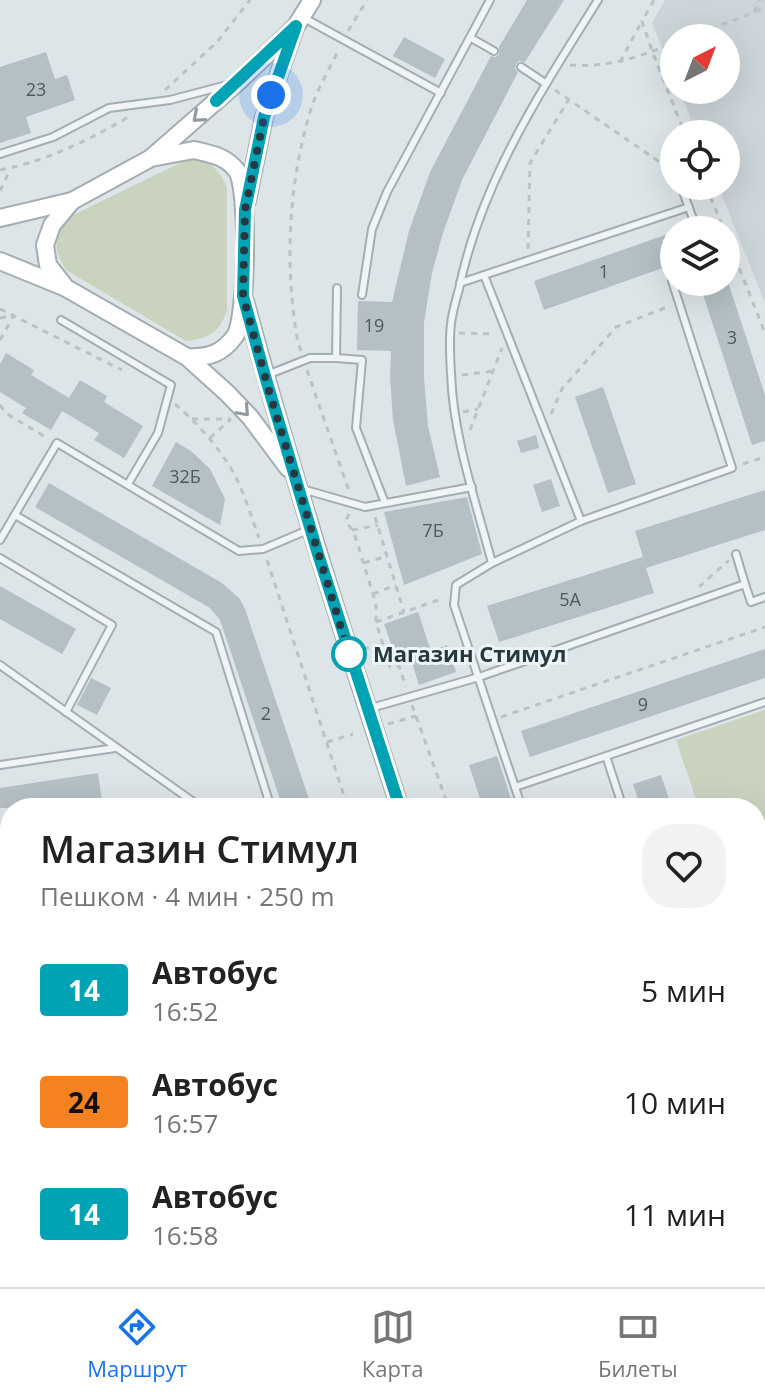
<!DOCTYPE html>
<html lang="ru">
<meta charset="utf-8">
<style>
body{margin:0;font-family:"Open Sans",sans-serif;background:#f2f2f2;color:#222;height:100vh;display:flex;flex-direction:column;font-size:30px;white-space:nowrap}
*{box-sizing:border-box;margin:0}
p{font-size:26px;color:#767676}
.icon{flex:none;width:44px;height:44px;fill:none;stroke:currentColor;stroke-width:2;stroke-linecap:round;stroke-linejoin:round}
.map{position:relative;flex:1;overflow:hidden}
.sheet{position:absolute;left:0px;top:798px;width:766px;height:490px;display:flex;flex-direction:column;background:#fff;border-radius:32px 32px 0 0;box-shadow:0 8px 32px #0002}
.sheet>*{flex:none}
.badge{padding:0 16px;border-radius:6px;font-size:28px;line-height:52px}
.needle{width:52px;rotate:42deg}
.controls{position:absolute;left:660px;top:24px;display:grid;gap:16px}
.controls a{display:grid;place-items:center;width:80px;height:80px;border-radius:50%;background:#fff;box-shadow:0 8px 32px #0002;font-size:40px}
.you{position:absolute;width:40px;height:40px;margin:-20px;border:6px solid #fff;border-radius:50%;background:#1a73e8;box-shadow:0 0 0 12px #1a73e833}
.map>.badge{position:absolute;translate:-50% -50%;box-shadow:0 0 0 4px #fff}
.round{display:grid;place-items:center;flex:none;width:84px;height:84px;border-radius:32px;background:#f2f2f2}
.summary{display:flex;align-items:center;justify-content:space-between;height:136px;padding:0 40px}
h1{font-size:38px;font-weight:600;line-height:60px}
ul{padding:0;list-style:none}
li{display:flex;align-items:center;gap:24px;height:112px;padding:0 40px}
li div{flex:1}
li b{display:block;font-size:30px}
li em{font-style:normal}
li .badge{min-width:88px;font-weight:700;text-align:center}
.tab-bar{display:flex;justify-content:space-around;align-items:center;height:112px;border-top:2px solid #e0e0e0;background:#fff;font-size:22px;color:#767676}
.tab-bar a{display:grid;justify-items:center;gap:4px}
.tab-bar .on{color:#1a73e8}
.map>svg:first-child{display:block}
.built{fill:#cbd5da}
.green{fill:#cad3be}
.building{fill:#b4c0c5}
.lines{fill:none;stroke-linecap:round;stroke-linejoin:round}
.lane-casing{stroke:#a3aeb2;stroke-width:10}
.street-casing{stroke:#a3aeb2;stroke-width:16}
.secondary-casing{stroke:#a3aeb2;stroke-width:20}
.path{stroke:#bbc3c7;stroke-width:3;stroke-dasharray:6 6;stroke-linecap:butt}
.lane{stroke:#f0f4f6;stroke-width:6}
.street{stroke:#f0f4f6;stroke-width:12}
.secondary{stroke:#fff;stroke-width:16}
.oneway{stroke:#929ca0}
.line-casing{stroke:#fff;stroke-width:18}
.line{stroke:#00a3b4;stroke-width:12}
.walk{stroke:#263840;stroke-width:8;stroke-dasharray:0 14.4}
.stop-dot{fill:#fff;stroke:#00a3b4;stroke-width:4}
.labels{text-anchor:middle;stroke-width:6;stroke-linejoin:round;paint-order:stroke}
.number-label{font-size:18px;fill:#4a5a61}
.stop-label{font-size:22px;font-weight:bold;fill:#263840;stroke:#edf4f6;text-anchor:start}
</style>
<div class="map">
<svg width="765" height="1287" viewBox="0 0 765 1287">
<rect width="100%" height="100%" fill="#dee5e8"/>
<g class="built">
<polygon points="665,0 765,0 765,303 718,186 726,186 726,134 697,134 679,90 726,90 726,38 674,38 674,77 652,23"/>
<polygon points="10,1158 10,1278 241,1278 243,1287 7,1287 0,1226 0,1159"/>
</g>
<g class="green">
<path d="M188,159C209,159 218,168 227,187V310C219,333 210,338 186,341L66,270C52,247 53,236 71,216Z"/>
<polygon points="765,710 765,999 756,973 756,808 699,808 676,740"/>
</g>
<g class="building">
<polygon points="527,0 564,0 525,62 519,61 516,64 515,69 518,72 462,180 442,236 432,273 424,323 424,378 428,426 440,477 406,486 393,420 390,376 391,351 357,350 358,301 392,302 409,231 430,172 491,56 495,57 499,55 499,47"/>
<polygon points="404,37 445,59 435,78 393,56"/>
<polygon points="46,52 55,79 67,75 75,100 26,117 31,133 0,143 0,67"/>
<polygon points="665,235 674,264 544,310 534,281"/>
<polygon points="699,282 728,282 765,395 765,441 752,445"/>
<polygon points="6,353 34,370 31,375 69,398 80,380 107,396 104,402 143,426 124,458 94,440 99,433 62,411 51,430 22,413 26,408 0,392 0,364"/>
<polygon points="603,387 636,484 608,493 575,397"/>
<polygon points="536,435 539,448 521,453 517,441"/>
<polygon points="176,442 191,451 210,469 225,499 220,525 152,486"/>
<polygon points="551,479 560,506 542,512 533,485"/>
<polygon points="49,483 222,583 240,599 245,609 312,808 283,808 220,620 210,608 35,507"/>
<polygon points="765,490 765,530 646,568 654,593 499,642 487,606 643,557 635,531"/>
<polygon points="467,497 482,554 404,585 384,512"/>
<polygon points="0,586 76,629 62,654 0,619"/>
<polygon points="418,612 431,651 447,645 456,672 419,685 407,648 394,652 384,624"/>
<polygon points="765,649 765,678 530,757 521,731"/>
<polygon points="91,678 111,688 97,715 77,705"/>
<polygon points="497,756 514,808 483,808 469,765"/>
<polygon points="98,773 102,801 54,808 0,808 0,788"/>
<polygon points="661,775 672,808 641,808 633,784"/>
</g>
<g class="lines">
<defs>
<g id="lane">
<polyline points="304,18 441,93"/>
<polyline points="471,38 494,51"/>
<polyline points="521,67 545,83"/>
<polyline points="0,154 53,137 109,108 170,100 227,85"/>
<polyline points="683,192 695,224"/>
<polyline points="484,275 581,521 492,563"/>
<polyline points="460,283 689,207"/>
<polyline points="337,288 336,358 362,360 356,428 385,503"/>
<polyline points="362,295 372,229 387,192 490,0"/>
<polyline points="61,320 171,385 158,433 128,484"/>
<polyline points="267,375 310,358 336,358"/>
<polyline points="302,489 365,507 472,487"/>
<polyline points="15,515 216,632 271,808"/>
<polyline points="581,521 732,468 672,281"/>
<polyline points="0,540 57,443 239,551 263,549 308,530"/>
<polyline points="736,554 745,584"/>
<polyline points="0,558 112,625 66,712"/>
<polyline points="0,665 202,808"/>
<polyline points="371,708 479,677 745,584 751,602 765,597"/>
<polyline points="606,756 623,808"/>
<polyline points="0,765 115,748"/>
<polyline points="515,787 765,702"/>
<path d="M522,808L454,605L456,585L492,563C476,502 453,437 451,373C450,357 449,340 451,324C452,313 456,300 459,289C481,182 541,91 598,0"/>
<polyline points="0,877 10,875"/>
<polyline points="9,1082 10,1081"/>
<polyline points="756,1154 765,1151"/>
<polyline points="326,1278 328,1287"/>
<polyline points="395,1278 398,1287"/>
</g>
<g id="street">
<polyline points="756,1238 765,1235"/>
<polyline points="594,1287 624,1278"/>
</g>
<g id="secondary">
<path d="M194,150C211,154 226,156 237,171C249,190 247,318 235,336C222,354 208,358 187,357L66,288L48,265L45,245L52,225L72,201L151,158Z"/>
<polyline points="152,157 238,82 296,26 312,0"/>
<polyline points="247,201 264,117 294,31"/>
<polyline points="0,218 72,201"/>
<polyline points="0,261 64,287"/>
<path d="M245,301C291,472 345,640 400,808"/>
<polyline points="187,357 227,393 250,417 288,468"/>
<polyline points="557,1278 560,1287"/>
</g>
</defs>
<use href="#lane" class="lane-casing"/>
<use href="#street" class="street-casing"/>
<use href="#secondary" class="secondary-casing"/>
<g class="path">
<polyline points="654,0 642,21 652,51 685,134"/>
<polyline points="754,12 760,0"/>
<polyline points="348,31 367,0"/>
<polyline points="688,38 765,8"/>
<polyline points="620,62 642,21"/>
<path d="M570,65C608,68 639,57 674,43"/>
<polyline points="165,90 217,42 250,0"/>
<polyline points="555,90 674,172"/>
<path d="M0,170C47,161 89,140 130,116"/>
<polyline points="694,186 708,195"/>
<polyline points="706,186 724,230"/>
<polyline points="0,191 10,170"/>
<polyline points="726,235 765,333"/>
<polyline points="528,249 530,163 569,99"/>
<polyline points="0,309 122,370"/>
<polyline points="0,318 14,315"/>
<polyline points="459,333 495,334"/>
<polyline points="0,340 14,315"/>
<path d="M301,351C296,338 295,324 293,309C286,243 291,174 311,109C317,89 330,68 339,49"/>
<polyline points="307,370 349,491"/>
<polyline points="462,375 493,371"/>
<path d="M175,404C197,423 218,446 233,472C244,492 251,516 259,538"/>
<polyline points="0,405 7,414 47,438"/>
<polyline points="463,412 478,409"/>
<polyline points="551,414 562,389 616,327 670,306"/>
<polyline points="192,419 231,419"/>
<polyline points="470,430 502,348"/>
<polyline points="210,438 231,419"/>
<polyline points="743,464 765,457"/>
<polyline points="349,514 346,520 355,536 373,594 376,604 376,622 390,667 399,666 406,687"/>
<polyline points="375,517 404,612"/>
<polyline points="352,530 378,525"/>
<polyline points="267,560 348,808"/>
<polyline points="364,563 387,556"/>
<polyline points="699,587 729,560"/>
<polyline points="373,594 396,585"/>
<polyline points="376,622 444,598"/>
<polyline points="363,649 382,644"/>
<polyline points="412,705 449,808"/>
<polyline points="501,717 765,627"/>
<polyline points="388,724 416,716"/>
<polyline points="327,742 353,734"/>
<polyline points="372,808 375,801"/>
<polyline points="0,904 10,910"/>
<polyline points="0,940 10,939"/>
<polyline points="0,1025 10,1014"/>
<polyline points="756,1110 765,1108"/>
<polyline points="756,1218 765,1215"/>
<polyline points="756,1255 765,1252"/>
<polyline points="493,1278 496,1287"/>
<polyline points="656,1287 684,1278"/>
</g>
<use href="#lane" class="lane"/>
<use href="#street" class="street"/>
<use href="#secondary" class="secondary"/>
</g>
<defs><path id="oneway-chevron" d="M-2-3.5L2.5 0L-2 3.5" fill="none" stroke-width="1.6" stroke-linecap="round" stroke-linejoin="round" transform="scale(2)"/></defs>
<g class="oneway">
<use href="#oneway-chevron" transform="translate(198 117) rotate(139)"/>
<use href="#oneway-chevron" transform="translate(244 411) rotate(48)"/>
</g>
<g class="lines">
<defs>
<polyline id="line" points="216,101 296,26 264,117 245,210 243,296 265,376 318,554 400,808"/>
</defs>
<use href="#line" class="line-casing"/>
<use href="#line" class="line"/>
<polyline class="walk" points="271,95 264,117 245,210 243,296 269,391 349,654"/>
</g>
<circle class="stop-dot" cx="349" cy="654" r="16"/>
<g class="labels">
<g class="number-label">
<text x="36" y="96">23</text>
<text x="604" y="278">1</text>
<text x="374" y="332">19</text>
<text x="732" y="344">3</text>
<text x="185" y="483">32Б</text>
<text x="433" y="537">7Б</text>
<text x="570" y="606">5А</text>
<text x="643" y="711">9</text>
<text x="266" y="720">2</text>
</g>
<g class="stop-label">
<text x="373" y="662">Магазин Стимул</text>
</g>
</g>
</svg>
<div class="controls">
<a><svg class="needle" viewBox="-14 -14 28 28"><path d="M0-13l5 13h-10z" fill="#e53935"/><path d="M0 13l5-13h-10z" fill="#767676"/></svg></a>
<a><svg class="icon" aria-label="locate" viewBox="0 0 24 24"><circle cx="12" cy="12" r="6"/><path d="M12 2v4M12 18v4M2 12h4M18 12h4"/></svg></a>
<a><svg class="icon" aria-label="layers" viewBox="0 0 24 24"><path d="M12 4l9 5-9 5-9-5zM3 14l9 5 9-5"/></svg></a>
</div>
<div class="you" style="left:271px;top:95px"></div>
<section class="sheet">
<div class="summary"><div><h1>Магазин Стимул</h1><p>Пешком · 4 мин · 250 m</p></div><a class="round"><svg class="icon" aria-label="heart" viewBox="0 0 24 24"><path d="M12 20l-8-8c-3-5 5-10 8-4 3-6 11-1 8 4z"/></svg></a></div>
<ul>
<li><span class="badge" style="background:#00a3b4;color:#fff">14</span><div><b>Автобус</b><p>16:52</p></div><em>5 мин</em></li>
<li><span class="badge" style="background:#f58220;color:#111">24</span><div><b>Автобус</b><p>16:57</p></div><em>10 мин</em></li>
<li><span class="badge" style="background:#00a3b4;color:#fff">14</span><div><b>Автобус</b><p>16:58</p></div><em>11 мин</em></li>
</ul>
</section>
</div>
<nav class="tab-bar">
<a class="on"><svg class="icon" aria-label="directions" viewBox="0 0 24 24"><path d="M12 3l9 9-9 9-9-9zM9 14v-3h6M13 9l2 2-2 2"/></svg>Маршрут</a>
<a><svg class="icon" aria-label="map" viewBox="0 0 24 24"><path d="M3 6l6-2 6 2 6-2v14l-6 2-6-2-6 2zM9 4v14M15 6v14"/></svg>Карта</a>
<a><svg class="icon" aria-label="tickets" viewBox="0 0 24 24"><path d="M3 7h18v10H3zM15 7v10"/></svg>Билеты</a>
</nav>
